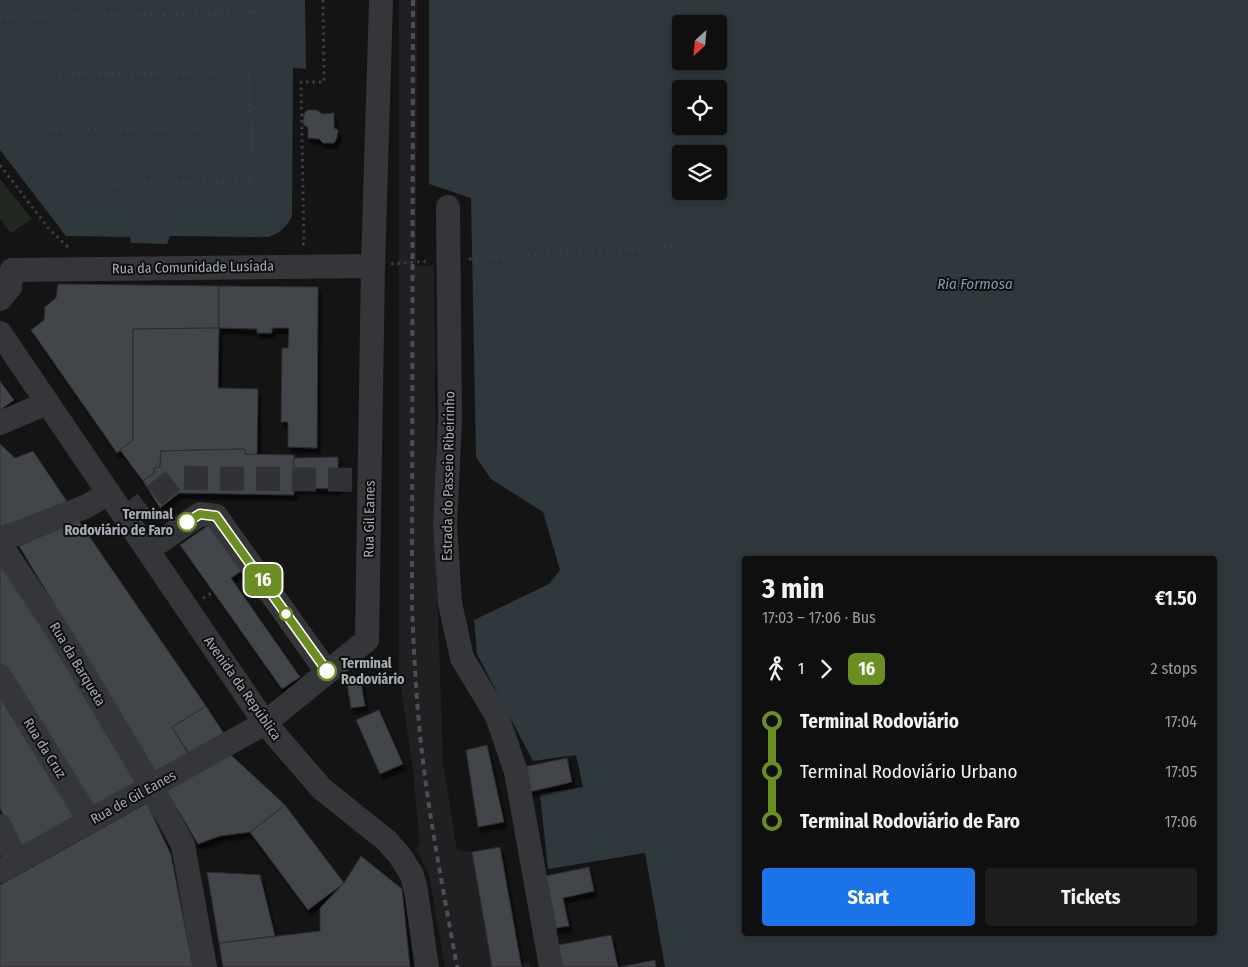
<!DOCTYPE html>
<meta charset="utf-8">
<style>
body{margin:0;font-family:"Fira Sans Condensed",sans-serif;background:#1d1d1e;color:#f1f3f6;height:100vh;display:flex;flex-direction:column;font-size:19px;white-space:nowrap}
*{box-sizing:border-box;margin:0}
p{font-size:16px;color:#9b9c9f}
.icon{flex:none;width:28px;height:28px;fill:none;stroke:currentColor;stroke-width:2;stroke-linecap:round;stroke-linejoin:round}
.map{position:relative;flex:1;overflow:hidden}
.sheet{position:absolute;left:742px;top:556px;width:475px;height:380px;display:flex;flex-direction:column;background:#0f0f10;border-radius:5px;box-shadow:0 2px 12px #0003,0 0 0 1px #2f2f30}
.sheet>*{flex:none}
.badge{padding:0 10px;border-radius:8px;font-size:18px;line-height:32px}
.needle{width:32px;rotate:206deg}
.tools{position:absolute;left:672px;top:15px;display:grid;gap:10px}
.tools a{display:grid;place-items:center;width:55px;height:55px;border-radius:5px;background:#0f0f10;box-shadow:0 2px 12px #0003,0 0 0 1px #2f2f30;font-size:25px}
.map>.badge{position:absolute;translate:-50% -50%;box-shadow:0 0 0 2px #fff}
.legs{display:flex;align-items:center;gap:8px;height:55px;padding:0 20px;font-size:16px}
.legs p{margin-inline-start:auto}
.head{display:flex;align-items:center;justify-content:space-between;height:85px;padding:0 20px}
h1{font-size:28px;font-weight:700;line-height:38px}
.action{display:flex;gap:10px;margin-top:auto;padding:10px 20px}
.action a{flex:1;height:58px;border-radius:5px;background:#1a73e8;color:#fff;font-size:20px;font-weight:700;line-height:58px;text-align:center}
.action a+a{background:#1d1d1e;color:#f1f3f6}
ul{padding:0 20px;list-style:none}
li{display:flex;align-items:center;gap:18px;height:50px;font-size:19px}
li i{display:grid;place-items:center;width:8px;height:100%;margin:0 6px;background:currentColor}
li i::after{content:'';width:12px;height:12px;margin:-6px;border:4px solid;border-radius:50%;background:#0f0f10}
li p{margin-inline-start:auto}
li:first-child i{background:linear-gradient(#0000 50%,currentColor 0)}
li:last-child i{background:linear-gradient(currentColor 50%,#0000 0)}
.map>svg:first-child{display:block}
.built{fill:#202022}
.green{fill:#202820}
.water{fill:#2e383d;fill-rule:evenodd}
.building{fill:#434448;stroke:#2e2e31;filter:url(#shadow)}
.lines{fill:none;stroke-linecap:round;stroke-linejoin:round}
.minor-tunnel{stroke:#313235;stroke-width:24;stroke-dasharray:24 12;stroke-linecap:butt}
.path{stroke:#3b3d41;stroke-width:3;stroke-dasharray:2.5 4;stroke-linecap:butt}
.minor{stroke:#35363a;stroke-width:24}
.rail{stroke:#4c4e53;stroke-width:4;stroke-dasharray:6 5;stroke-linecap:butt}
.line-1-casing{stroke:#fff;stroke-width:11}
.line-1{stroke:#6b8e23;stroke-width:8}
.stop-1-dot{fill:#fff;stroke:#6b8e23;stroke-width:2.5}
.labels{text-anchor:middle;stroke-width:4;stroke-linejoin:round;paint-order:stroke}
.street-label{font-size:14px;fill:#a6acb4;stroke:#0f0f10}
.stop-label{font-size:14px;font-weight:bold;fill:#a6acb4;stroke:#0f0f10;text-anchor:end}
.water-label{font-size:15px;font-style:italic;fill:#809dad;stroke:#0f0f10}
</style>
<div class="map">
<svg width="1248" height="967" viewBox="0 0 1248 967">
<defs>
<filter id="shadow"><feDropShadow dx="3" dy="5.5" stdDeviation="1" flood-color="#0009"/></filter>
</defs>
<rect width="100%" height="100%" fill="#141415"/>
<polygon class="built" points="399,0 417,0 416,266 434,265 437,587 443,762 457,850 472,852 500,847 521,963 529,962 530,967 445,967 429,875 416,848 420,845 413,770 399,673"/>
<polygon class="green" points="0,179 32,219 11,233 0,219"/>
<g class="water">
<path d="M0,0H305L306,69L293,68L292,216C286,228 280,233 268,237L170,236L167,244L131,243L130,237L66,236L0,150Z"/>
<path d="M429,0H1248V967H665L645,853L548,869L540,794L583,787L576,755L533,761L477,654L474,620L549,584L560,570L543,512L491,479L476,457L471,198L429,184ZM681,24H719V61H681ZM681,89H719V126H681ZM681,154H719V191H681ZM745,559H1215V934H745Z"/>
</g>
<g class="building">
<polygon points="307,110 317,110 322,114 334,113 334,128 338,130 337,138 334,143 323,143 319,139 308,138 308,128 303,124 304,114"/>
<polygon points="58,284 219,286 219,328 133,329 133,440 117,453 31,330 44,320 45,307 56,298"/>
<polygon points="219,286 318,287 317,448 288,447 288,422 281,422 282,348 288,348 289,328 272,328 272,333 257,333 257,329 219,328"/>
<polygon points="219,328 218,388 258,389 257,455 245,454 245,449 161,451 160,467 154,468 155,472 143,481 120,450 133,440 133,329"/>
<polygon points="0,381 14,400 0,410"/>
<polygon points="0,444 15,458 33,451 68,503 0,527"/>
<polygon points="245,449 245,454 294,455 294,495 179,493 160,508 143,481 155,472 154,468 160,467 161,451"/>
<polygon points="338,457 338,489 294,488 294,458"/>
<polygon points="78,520 206,706 172,727 189,755 155,771 19,546"/>
<polygon points="213,522 246,568 231,578 300,677 282,689 180,545"/>
<polygon points="0,561 140,780 89,808 0,664"/>
<polygon points="360,676 365,706 351,708 346,678"/>
<polygon points="0,689 77,816 19,848 0,808"/>
<polygon points="206,706 228,740 194,761 172,727"/>
<polygon points="379,710 403,764 380,774 356,720"/>
<polygon points="487,745 504,822 478,827 466,750"/>
<polygon points="230,754 285,805 250,832 220,836 198,844 166,790"/>
<polygon points="567,758 572,782 529,792 523,767"/>
<polygon points="147,803 171,855 193,967 0,967 0,885"/>
<polygon points="285,805 344,883 308,910 250,832"/>
<polygon points="500,847 521,964 522,967 492,967 472,852"/>
<polygon points="361,856 402,889 410,967 223,967 219,943 320,931 320,908 344,883"/>
<polygon points="589,867 594,891 563,898 569,926 556,928 546,876"/>
<polygon points="207,872 260,875 275,936 219,943"/>
<polygon points="611,935 618,967 563,967 558,945"/>
<polygon points="655,960 656,967 620,967"/>
</g>
<g class="lines">
<polyline class="minor-tunnel" points="126,518 176,478 369,480"/>
<g class="path">
<polyline points="0,17 254,13 253,0"/>
<polyline points="59,74 248,72 251,128 251,181 90,185"/>
<polyline points="29,129 293,128"/>
<polyline points="0,165 49,229 68,247 70,247"/>
<polyline points="302,244 304,244 301,82 324,82 323,0"/>
<polyline points="469,259 678,246"/>
<polyline points="391,264 430,261"/>
<polyline points="203,598 213,592"/>
</g>
<g class="minor">
<polyline points="448,207 450,420 445,525 450,603 462,658 497,716 516,772 551,967"/>
<polyline points="12,270 373,266"/>
<polyline points="0,299 10,287 12,270"/>
<polyline points="0,333 265,723 321,788 387,841 400,856 412,875 416,891 427,967"/>
<polyline points="0,423 47,403"/>
<polyline points="0,540 87,506 109,493"/>
<polyline points="0,544 61,636 151,786 183,845 205,967"/>
<polyline points="148,550 200,514 216,516 327,672"/>
<polyline points="0,676 90,821"/>
<polyline points="0,826 17,862"/>
<polyline points="0,871 265,723 367,640 373,266 381,0"/>
</g>
<path class="rail" d="M413,0L412,607C414,652 416,698 421,744C429,819 444,893 457,967"/>
</g>
<g class="lines">
<defs>
<polyline id="line-1" points="187,522 200,514 216,516 327,671"/>
</defs>
<use href="#line-1" class="line-1-casing"/>
<use href="#line-1" class="line-1"/>
</g>
<g class="stop-1-dot">
<circle cx="187" cy="522" r="9"/>
<circle cx="286" cy="614" r="6"/>
<circle cx="327" cy="671" r="9"/>
</g>
<g class="labels">
<g class="street-label">
<text transform="translate(193 267) rotate(-1)" y="5">Rua da Comunidade Lusíada</text>
<text transform="translate(448 476) rotate(-89)" y="5">Estrada do Passeio Ribeirinho</text>
<text transform="translate(369 519) rotate(-89)" y="5">Rua Gil Eanes</text>
<text transform="translate(78 664) rotate(59)" y="5">Rua da Barqueta</text>
<text transform="translate(243 688) rotate(55)" y="5">Avenida da República</text>
<text transform="translate(45 748) rotate(58)" y="5">Rua da Cruz</text>
<text transform="translate(133 797) rotate(-29)" y="5">Rua de Gil Eanes</text>
</g>
<g class="stop-label">
<text x="173" y="519">Terminal<tspan x="173" dy="16">Rodoviário de Faro</tspan></text>
<text x="341" y="668" text-anchor="start">Terminal<tspan x="341" dy="16">Rodoviário</tspan></text>
</g>
<g class="water-label">
<text x="975" y="289">Ria Formosa</text>
</g>
</g>
</svg>
<div class="tools">
<a><svg class="needle" viewBox="-14 -14 28 28"><path d="M0-13l5 13h-10z" fill="#e53935"/><path d="M0 13l5-13h-10z" fill="#9b9c9f"/></svg></a>
<a><svg class="icon" aria-label="locate" viewBox="0 0 24 24"><circle cx="12" cy="12" r="6"/><path d="M12 2v4M12 18v4M2 12h4M18 12h4"/></svg></a>
<a><svg class="icon" aria-label="layers" viewBox="0 0 24 24"><path d="M12 4l9 5-9 5-9-5zM3 14l9 5 9-5"/></svg></a>
</div>
<b class="badge" style="left:263px;top:580px;background:#6b8e23;color:#fff">16</b>
<section class="sheet">
<div class="head"><div><h1>3 min</h1><p>17:03 – 17:06 · Bus</p></div><b>€1.50</b></div>
<div class="legs"><svg class="icon" aria-label="walk" viewBox="0 0 24 24"><circle cx="13" cy="4" r="2"/><path d="M13 8l-2 6 4 7M11 14l-3 7M7 12l3-4h3l4 4"/></svg>1<svg class="icon" aria-label="forward" viewBox="0 0 24 24"><path d="M9 5l7 7-7 7"/></svg><b class="badge" style="background:#6b8e23;color:#fff">16</b><p>2 stops</p></div>
<ul>
<li><i style="color:#6b8e23"></i><b>Terminal Rodoviário</b><p>17:04</p></li>
<li><i style="color:#6b8e23"></i><span>Terminal Rodoviário Urbano</span><p>17:05</p></li>
<li><i style="color:#6b8e23"></i><b>Terminal Rodoviário de Faro</b><p>17:06</p></li>
</ul>
<div class="action"><a>Start</a><a>Tickets</a></div>
</section>
</div>
